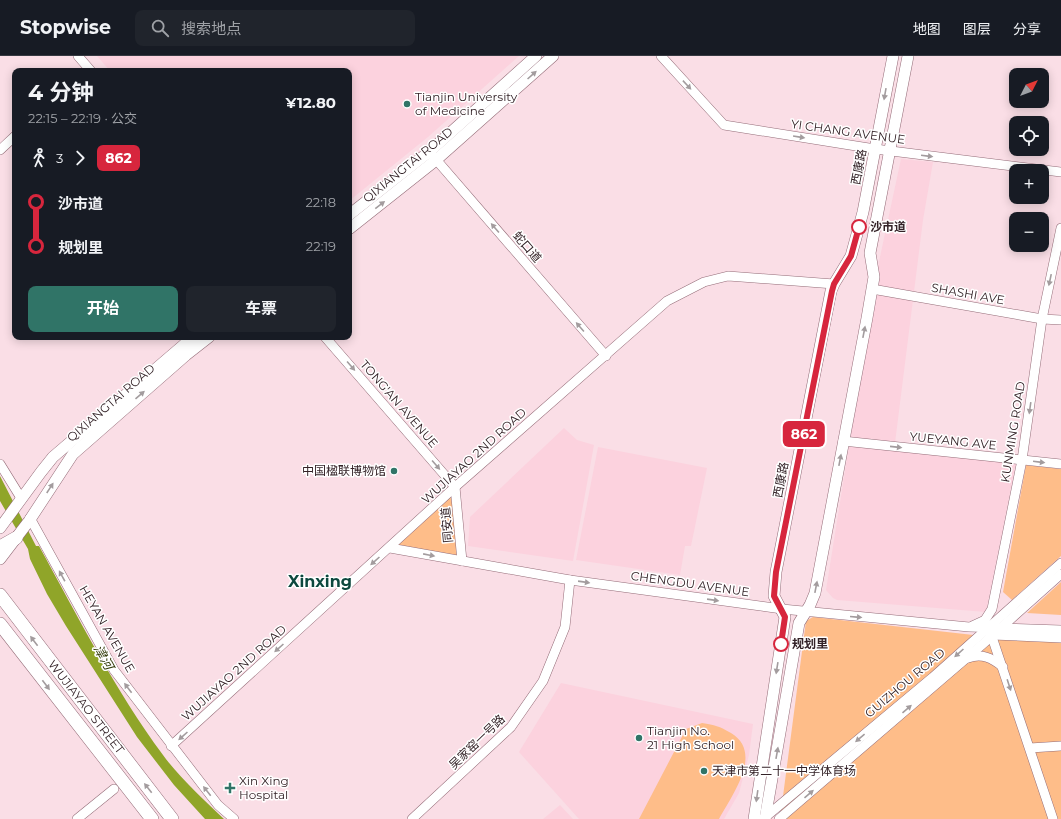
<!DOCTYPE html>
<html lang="zh">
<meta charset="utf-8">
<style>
body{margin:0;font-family:Montserrat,"Noto Sans SC",sans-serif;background:#20242c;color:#f1f3f6;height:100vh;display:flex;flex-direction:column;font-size:15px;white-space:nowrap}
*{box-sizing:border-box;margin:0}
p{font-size:13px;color:#9ea1a6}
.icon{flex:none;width:22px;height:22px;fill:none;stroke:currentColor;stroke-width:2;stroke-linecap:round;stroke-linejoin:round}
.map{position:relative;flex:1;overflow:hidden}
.panel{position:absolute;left:12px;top:12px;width:340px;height:272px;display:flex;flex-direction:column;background:#171b24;border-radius:8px;box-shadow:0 2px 10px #0003}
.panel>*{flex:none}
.badge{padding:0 8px;border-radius:6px;font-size:14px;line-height:26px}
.needle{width:26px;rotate:48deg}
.controls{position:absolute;left:1009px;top:12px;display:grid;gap:8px}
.controls a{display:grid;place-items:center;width:40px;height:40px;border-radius:8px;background:#171b24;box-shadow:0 2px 10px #0003;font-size:20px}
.map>.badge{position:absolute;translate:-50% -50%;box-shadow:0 0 0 2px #fff}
.legs{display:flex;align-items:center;gap:6px;height:44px;padding:0 16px;font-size:13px}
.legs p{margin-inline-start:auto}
.summary{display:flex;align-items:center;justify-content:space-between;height:68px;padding:0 16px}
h1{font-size:22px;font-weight:700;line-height:30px}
.cta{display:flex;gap:8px;margin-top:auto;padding:8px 16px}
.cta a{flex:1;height:46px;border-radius:8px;background:#307467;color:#fff;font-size:16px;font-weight:700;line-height:46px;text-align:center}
.cta a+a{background:#20242c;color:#f1f3f6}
ul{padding:0 16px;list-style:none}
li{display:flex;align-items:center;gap:14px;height:44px;font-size:15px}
li i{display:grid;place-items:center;width:6px;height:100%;margin:0 5px;background:currentColor}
li i::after{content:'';width:10px;height:10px;margin:-5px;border:3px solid;border-radius:50%;background:#171b24}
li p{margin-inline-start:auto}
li:first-child i{background:linear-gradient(#0000 50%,currentColor 0)}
li:last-child i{background:linear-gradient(currentColor 50%,#0000 0)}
header{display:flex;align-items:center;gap:24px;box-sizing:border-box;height:56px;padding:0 20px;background:#171b24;border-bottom:1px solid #363941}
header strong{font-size:19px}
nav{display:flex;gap:22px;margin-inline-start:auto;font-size:14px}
.search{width:280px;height:36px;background:#20242c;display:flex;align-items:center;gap:10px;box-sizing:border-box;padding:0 14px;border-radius:8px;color:#9ea1a6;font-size:15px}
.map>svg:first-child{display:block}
.built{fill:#fcd2de}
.green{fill:#febd89}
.water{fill:#90a529}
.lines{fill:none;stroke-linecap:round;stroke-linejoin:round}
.minor-casing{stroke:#946c78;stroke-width:10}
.major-casing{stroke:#946c78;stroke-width:12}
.highway-casing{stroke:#946c78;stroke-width:14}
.minor{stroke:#fff;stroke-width:9}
.major{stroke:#fff;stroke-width:11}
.highway{stroke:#fff;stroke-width:13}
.oneway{fill:#a39c9e}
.line-1-casing{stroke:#fff;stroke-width:9}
.line-1{stroke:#d7263d;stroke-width:6}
.poi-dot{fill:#307467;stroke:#fff;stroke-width:1.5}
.stop-1-dot{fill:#fff;stroke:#d7263d;stroke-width:2}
.labels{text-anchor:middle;stroke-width:3;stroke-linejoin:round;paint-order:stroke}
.poi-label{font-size:12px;fill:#332227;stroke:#fff;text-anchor:start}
.street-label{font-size:12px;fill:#332227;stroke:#fff}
.stop-label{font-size:12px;font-weight:bold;fill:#332227;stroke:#fff;text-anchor:start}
.water-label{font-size:13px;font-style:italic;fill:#343c0b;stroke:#fff}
.district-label{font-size:16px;font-weight:bold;fill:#0d483e;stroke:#fff}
</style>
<header>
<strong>Stopwise</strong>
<div class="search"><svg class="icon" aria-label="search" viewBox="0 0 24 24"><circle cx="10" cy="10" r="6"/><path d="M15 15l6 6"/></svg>搜索地点</div>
<nav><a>地图</a><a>图层</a><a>分享</a></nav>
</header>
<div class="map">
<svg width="1061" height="763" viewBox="0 0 1061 763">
<rect width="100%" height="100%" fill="#fadee6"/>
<g class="built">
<polygon points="97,0 519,0 428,81 349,145 349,15 110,15"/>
<polygon points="901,103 933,106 923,164 895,387 1016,407 986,556 837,544 833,542 826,534 877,215"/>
<polygon points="564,372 577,384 594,389 573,505 468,490 470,461"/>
<polygon points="598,391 707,412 691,490 685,490 680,519 576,504"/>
<polygon points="561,627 753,668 749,699 739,737 724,763 579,763 519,696"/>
<polygon points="560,749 573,763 543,763"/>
</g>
<g class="green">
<polygon points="1026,409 1061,413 1061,500 1012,544 1003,536"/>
<polygon points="456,428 462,502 390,487"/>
<polygon points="1061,526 1061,559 1027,557"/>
<polygon points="813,561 1027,585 1061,586 1061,763 780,763 806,565"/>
<path d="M702,667C715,669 719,670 731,677C764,697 732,739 719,763H639L686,673Z"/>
</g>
<path class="water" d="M0,420L36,490H39C78,561 115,634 163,699C178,720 205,745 224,763H205L174,729L137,681L66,570L47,538L30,503L28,493L0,445Z"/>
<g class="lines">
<defs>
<g id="minor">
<polyline points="78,0 91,15"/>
<polyline points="661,0 724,69 875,93 1061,116"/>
<polyline points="0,94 15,80"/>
<polyline points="433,100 606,300"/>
<polyline points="872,233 1042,263 1061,264"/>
<polyline points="325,281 455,431 462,505"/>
<polyline points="843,385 1061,408"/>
<polyline points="0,408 21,442"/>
<polyline points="30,462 114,614 218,749 234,763"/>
<polyline points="390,492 570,524 782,553 969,571 1061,574"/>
<polyline points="972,570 985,564 992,553 1022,404 1042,263 1061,172"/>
<polyline points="990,575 1053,763"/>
<polyline points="993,579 1061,582"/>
<path d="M968,602C982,597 992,602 1003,611"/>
<polyline points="171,690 455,431 667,245 704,226 728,220 834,228"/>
<polyline points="1030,692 1061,690"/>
<polyline points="77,763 114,733"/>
<polyline points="412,763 511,671 543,625 565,571 570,524"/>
<polyline points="763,763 933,621 1061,507"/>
<polyline points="779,763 984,587 1061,518"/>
</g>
<g id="major">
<polyline points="349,159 429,96 536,0"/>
<polyline points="349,173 436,104 553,0"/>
<polyline points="0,472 41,416 53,401 193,281"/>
<polyline points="0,503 29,465 73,398 186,299 209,281"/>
<polyline points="754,763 785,561 774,540 776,516 831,235 834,228 851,200 863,156 893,0"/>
<polyline points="765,763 799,567 810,549 815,537 867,262 874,221 870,197 908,0"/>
</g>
<g id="highway">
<polyline points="0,491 16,482"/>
<polyline points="0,539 172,763"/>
<polyline points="0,568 152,763"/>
</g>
</defs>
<use href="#minor" class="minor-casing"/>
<use href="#major" class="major-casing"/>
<use href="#highway" class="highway-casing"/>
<use href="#minor" class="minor"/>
<use href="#major" class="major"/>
<use href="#highway" class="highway"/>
</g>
<defs><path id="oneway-solid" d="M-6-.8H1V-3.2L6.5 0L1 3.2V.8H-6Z"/></defs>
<g class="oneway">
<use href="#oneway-solid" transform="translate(532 19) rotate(-42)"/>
<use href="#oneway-solid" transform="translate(687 29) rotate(47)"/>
<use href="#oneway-solid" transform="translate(885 38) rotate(100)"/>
<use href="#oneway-solid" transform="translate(799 81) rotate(9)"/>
<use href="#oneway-solid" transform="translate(927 100) rotate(7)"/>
<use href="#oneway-solid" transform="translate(380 149) rotate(-38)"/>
<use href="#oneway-solid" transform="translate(495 172) rotate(-131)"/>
<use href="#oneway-solid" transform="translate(1050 224) rotate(102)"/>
<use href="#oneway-solid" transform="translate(580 271) rotate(-131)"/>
<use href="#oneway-solid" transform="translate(864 276) rotate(-79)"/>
<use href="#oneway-solid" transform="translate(351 310) rotate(49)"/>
<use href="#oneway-solid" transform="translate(140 339) rotate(-41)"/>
<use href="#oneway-solid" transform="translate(1030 352) rotate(98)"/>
<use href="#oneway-solid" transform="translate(896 391) rotate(6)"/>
<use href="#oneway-solid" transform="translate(840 404) rotate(-79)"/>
<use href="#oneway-solid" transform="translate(1039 406) rotate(7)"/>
<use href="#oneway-solid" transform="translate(436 409) rotate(49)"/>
<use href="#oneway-solid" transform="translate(50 432) rotate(-57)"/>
<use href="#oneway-solid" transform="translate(429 499) rotate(11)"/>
<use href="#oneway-solid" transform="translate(375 505) rotate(138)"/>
<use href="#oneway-solid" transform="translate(62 520) rotate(-119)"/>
<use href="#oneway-solid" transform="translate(584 526) rotate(8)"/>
<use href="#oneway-solid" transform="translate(816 531) rotate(-79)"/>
<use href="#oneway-solid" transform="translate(713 544) rotate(8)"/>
<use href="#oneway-solid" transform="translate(856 561) rotate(5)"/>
<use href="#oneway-solid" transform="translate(34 585) rotate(-127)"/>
<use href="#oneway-solid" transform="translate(279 592) rotate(138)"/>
<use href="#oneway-solid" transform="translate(959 597) rotate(138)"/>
<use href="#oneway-solid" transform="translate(777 612) rotate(99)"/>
<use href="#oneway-solid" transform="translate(46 629) rotate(53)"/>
<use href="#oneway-solid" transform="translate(1009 629) rotate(72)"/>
<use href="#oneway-solid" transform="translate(128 632) rotate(-127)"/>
<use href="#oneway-solid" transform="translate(907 653) rotate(-41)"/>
<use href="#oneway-solid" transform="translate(183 680) rotate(138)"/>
<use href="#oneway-solid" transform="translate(860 682) rotate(140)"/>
<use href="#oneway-solid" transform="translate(777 697) rotate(-80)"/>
<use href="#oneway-solid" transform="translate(148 732) rotate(-128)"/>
<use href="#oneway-solid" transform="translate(207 735) rotate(-128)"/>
<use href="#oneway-solid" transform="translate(809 738) rotate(-41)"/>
<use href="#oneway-solid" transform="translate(757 740) rotate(98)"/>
</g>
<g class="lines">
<defs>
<polyline id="line-1" points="781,588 785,561 774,540 776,516 832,235 834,228 851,200 859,171"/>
</defs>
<use href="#line-1" class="line-1-casing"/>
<use href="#line-1" class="line-1"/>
</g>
<g class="poi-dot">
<circle cx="407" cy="48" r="4"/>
<circle cx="394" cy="415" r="4"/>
<circle cx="639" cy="682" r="4"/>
<circle cx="704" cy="715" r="4"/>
<path d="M228 726h4v4h4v4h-4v4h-4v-4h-4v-4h4z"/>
</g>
<g class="stop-1-dot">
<circle cx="859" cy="171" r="7"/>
<circle cx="781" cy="588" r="7"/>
</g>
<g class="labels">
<g class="poi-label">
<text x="415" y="45">Tianjin University<tspan x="415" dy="14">of Medicine</tspan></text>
<text x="386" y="419" text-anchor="end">中国楹联博物馆</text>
<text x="647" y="679">Tianjin No.<tspan x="647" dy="14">21 High School</tspan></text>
<text x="712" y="719">天津市第二十一中学体育场</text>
<text x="239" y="729">Xin Xing<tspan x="239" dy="14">Hospital</tspan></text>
</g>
<g class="street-label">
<text transform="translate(848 76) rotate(8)" y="4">YI CHANG AVENUE</text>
<text transform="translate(408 109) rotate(-39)" y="4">QIXIANGTAI ROAD</text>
<text transform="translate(859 111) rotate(-79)" y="4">西康路</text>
<text transform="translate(527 191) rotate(49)" y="4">蛇口道</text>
<text transform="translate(968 238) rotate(10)" y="4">SHASHI AVE</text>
<text transform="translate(111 347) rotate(-41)" y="4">QIXIANGTAI ROAD</text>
<text transform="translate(399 348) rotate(49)" y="4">TONG'AN AVENUE</text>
<text transform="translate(1013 376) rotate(-81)" y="4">KUNMING ROAD</text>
<text transform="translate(953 385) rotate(6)" y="4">YUEYANG AVE</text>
<text transform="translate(474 400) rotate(-42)" y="4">WUJIAYAO 2ND ROAD</text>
<text transform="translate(781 424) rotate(-79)" y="4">西康路</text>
<text transform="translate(447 469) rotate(-95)" y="4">同安道</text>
<text transform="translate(690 528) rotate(8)" y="4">CHENGDU AVENUE</text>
<text transform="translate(107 573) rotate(60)" y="4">HEYAN AVENUE</text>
<text transform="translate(234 617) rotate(-42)" y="4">WUJIAYAO 2ND ROAD</text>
<text transform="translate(905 627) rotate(-40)" y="4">GUIZHOU ROAD</text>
<text transform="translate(86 651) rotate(52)" y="4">WUJIAYAO STREET</text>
<text transform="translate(477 686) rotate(-44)" y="4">吴家窑一号路</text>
</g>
<g class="stop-label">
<text x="870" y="175">沙市道</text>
<text x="792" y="592">规划里</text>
</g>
<g class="water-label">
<text transform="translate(104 601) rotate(61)" y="5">津河</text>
</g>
<g class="district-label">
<text x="320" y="531">Xinxing</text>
</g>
</g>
</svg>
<div class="controls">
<a><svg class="needle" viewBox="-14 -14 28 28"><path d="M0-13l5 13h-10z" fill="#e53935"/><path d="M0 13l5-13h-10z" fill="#9ea1a6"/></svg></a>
<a><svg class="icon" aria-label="locate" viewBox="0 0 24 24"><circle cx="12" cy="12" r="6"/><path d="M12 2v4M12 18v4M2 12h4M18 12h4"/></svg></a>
<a>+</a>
<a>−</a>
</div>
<b class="badge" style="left:804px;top:378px;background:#d7263d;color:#fff">862</b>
<section class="panel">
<div class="summary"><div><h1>4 分钟</h1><p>22:15 – 22:19 · 公交</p></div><b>¥12.80</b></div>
<div class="legs"><svg class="icon" aria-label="walk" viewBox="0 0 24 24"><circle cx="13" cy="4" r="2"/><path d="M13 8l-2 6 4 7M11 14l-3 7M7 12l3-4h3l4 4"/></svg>3<svg class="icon" aria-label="forward" viewBox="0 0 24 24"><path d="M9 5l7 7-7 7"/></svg><b class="badge" style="background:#d7263d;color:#fff">862</b></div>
<ul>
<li><i style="color:#d7263d"></i><b>沙市道</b><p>22:18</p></li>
<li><i style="color:#d7263d"></i><b>规划里</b><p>22:19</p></li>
</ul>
<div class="cta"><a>开始</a><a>车票</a></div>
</section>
</div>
